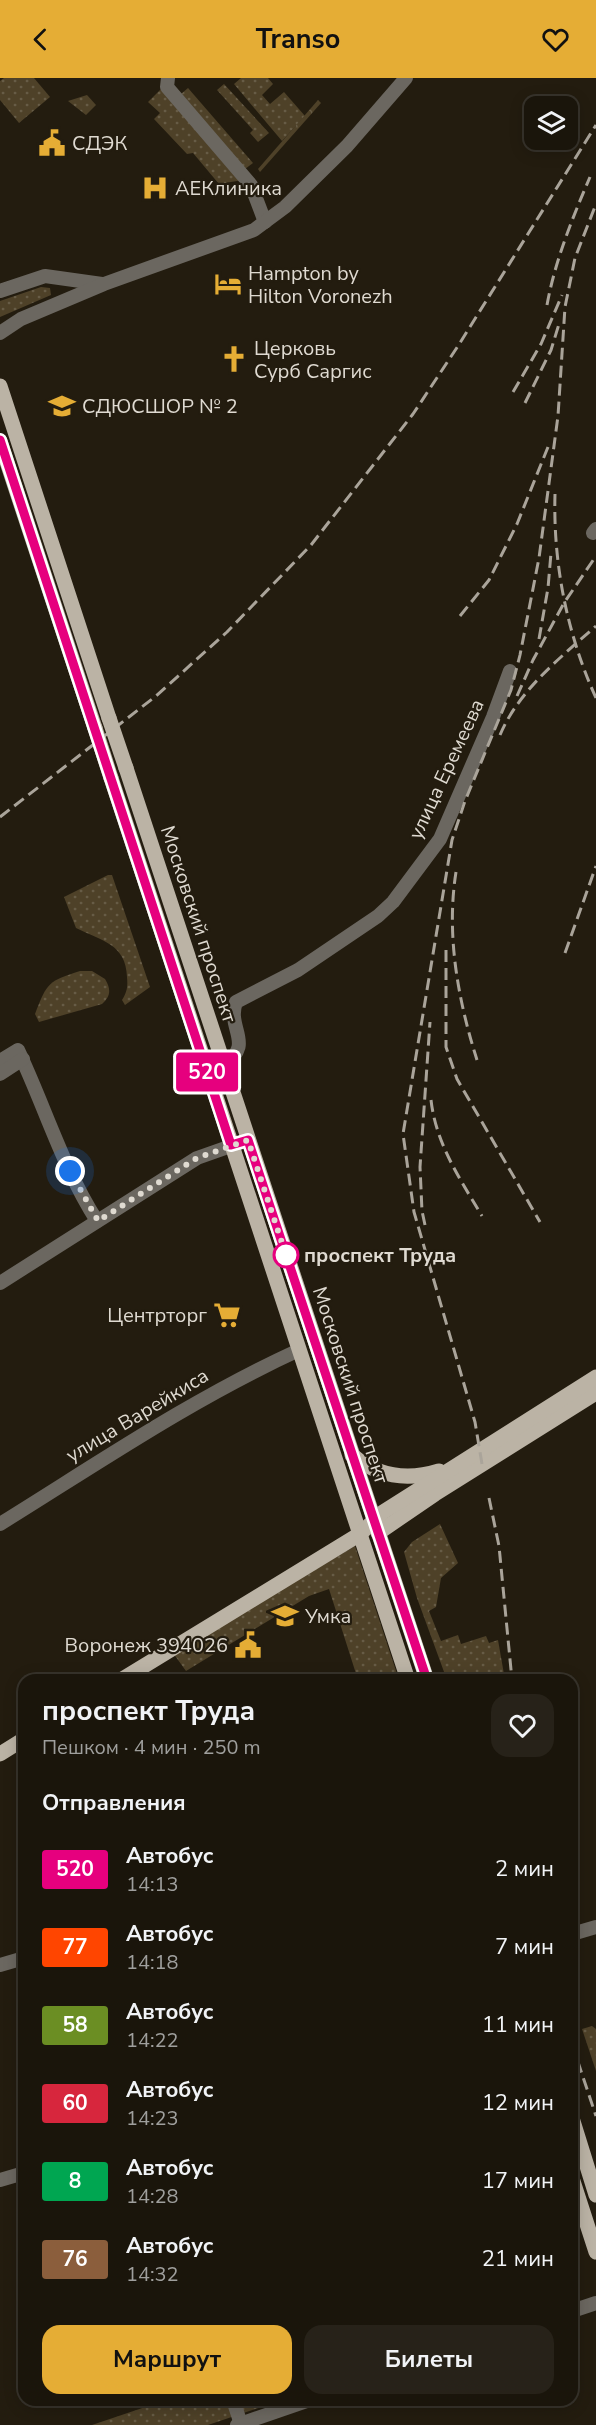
<!DOCTYPE html>
<html lang="ru">
<meta charset="utf-8">
<style>
body{margin:0;font-family:"Nunito Sans",sans-serif;background:#272219;color:#f1f3f6;height:100vh;display:flex;flex-direction:column;font-size:22px;white-space:nowrap}
*{box-sizing:border-box;margin:0}
p{font-size:20px;color:#9f9f9d}
.icon{flex:none;width:33px;height:33px;fill:none;stroke:currentColor;stroke-width:2;stroke-linecap:round;stroke-linejoin:round}
.map{position:relative;flex:1;overflow:hidden}
.details{position:absolute;left:18px;top:1596px;width:560px;height:732px;display:flex;flex-direction:column;background:#1a150b;border-radius:18px;box-shadow:0 3px 15px #0003,0 0 0 2px #38342c}
.details>*{flex:none}
.badge{padding:0 12px;border-radius:4px;font-size:21px;line-height:39px}
.fabs{position:absolute;left:524px;top:18px;display:grid;gap:12px}
.fabs a{display:grid;place-items:center;width:54px;height:54px;border-radius:12px;background:#1a150b;box-shadow:0 3px 15px #0003,0 0 0 2px #38342c;font-size:30px}
.you{position:absolute;width:30px;height:30px;margin:-15px;border:4px solid #fff;border-radius:50%;background:#1a73e8;box-shadow:0 0 0 9px #1a73e833}
.map>.badge{position:absolute;translate:-50% -50%;box-shadow:0 0 0 3px #fff}
h2{padding:0 24px;font-size:22px;line-height:54px}
.round{display:grid;place-items:center;flex:none;width:63px;height:63px;border-radius:18px;background:#272219}
.head{display:flex;align-items:center;justify-content:space-between;height:102px;padding:0 24px}
h1{font-size:28px;font-weight:700;line-height:45px}
.action{display:flex;gap:12px;margin-top:auto;padding:12px 24px}
.action a{flex:1;height:69px;border-radius:18px;background:#e5ad35;color:#111;font-size:24px;font-weight:700;line-height:69px;text-align:center}
.action a+a{background:#272219;color:#f1f3f6}
ul{padding:0;list-style:none}
li{display:flex;align-items:center;gap:18px;height:78px;padding:0 24px}
li div{flex:1}
li b{display:block;font-size:22px}
li em{font-style:normal}
li .badge{min-width:66px;font-weight:700;text-align:center}
header{display:flex;justify-content:space-between;align-items:center;height:78px;padding:0 24px;background:#e5ad35;color:#111;font-size:27px;font-weight:700}
.map>svg:first-child{display:block}
.grass{fill:url(#grass-dots)}
.forest{fill:url(#forest-crowns)}
.lines{fill:none;stroke-linecap:round;stroke-linejoin:round}
.minor{stroke:#6b6760;stroke-width:14}
.major{stroke:#bbb3a5;stroke-width:15}
.rail{stroke:#aaa49a;stroke-width:3;stroke-dasharray:12 6;stroke-linecap:butt}
.major-bridge{stroke:#bbb3a5;stroke-width:15}
.line-casing{stroke:#fff;stroke-width:14}
.line{stroke:#e6007e;stroke-width:9}
.walk{stroke:#dfdad1;stroke-width:6;stroke-dasharray:0 10.8}
.stop-dot{fill:#fff;stroke:#e6007e;stroke-width:3}
.labels{text-anchor:middle;stroke-width:4.5;stroke-linejoin:round;paint-order:stroke}
.poi-label{font-size:20px;fill:#dfdad1;stroke:#231c0f;text-anchor:start}
.street-label{font-size:20px;fill:#dfdad1;stroke:#231c0f}
.stop-label{font-size:20px;font-weight:bold;fill:#dfdad1;stroke:#231c0f;text-anchor:start}
</style>
<header><svg class="icon" aria-label="back" viewBox="0 0 24 24"><path d="M15 5l-7 7 7 7"/></svg>Transo<svg class="icon" aria-label="heart" viewBox="0 0 24 24"><path d="M12 20l-8-8c-3-5 5-10 8-4 3-6 11-1 8 4z"/></svg></header>
<div class="map">
<svg width="596" height="2347" viewBox="0 0 596 2347">
<defs>
<pattern id="grass-dots" width="8" height="8" patternUnits="userSpaceOnUse" patternTransform="scale(1.5)"><rect width="8" height="8" fill="#4e4128"/><path d="M2 2h.1M6 6h.1" fill="none" stroke="#675c46" stroke-width="1.8" stroke-linecap="round"/></pattern>
<pattern id="forest-crowns" width="20" height="18" patternUnits="userSpaceOnUse" patternTransform="scale(1.5)"><rect width="20" height="18" fill="#4e4128"/><path d="M2 6a3 3 0 1 1 6 0M12 15a3 3 0 1 1 6 0" fill="none" stroke="#675c46"/></pattern>
</defs>
<rect width="100%" height="100%" fill="#231c0f"/>
<g class="grass">
<polygon points="4,0 34,0 50,19 19,45 0,22 0,3"/>
<polygon points="241,0 268,0 273,6 262,17 270,26 284,14 305,38 282,63 234,6"/>
<polygon points="224,6 269,55 258,64 250,55 253,52 217,12"/>
<polygon points="188,10 253,85 245,91 181,16"/>
<polygon points="161,11 243,102 219,106 193,75 187,76 154,41 160,35 148,24"/>
<polygon points="87,17 96,27 86,37 68,23"/>
<polygon points="41,209 50,210 51,217 0,239 0,223"/>
<path d="M108,797H112L150,909L125,927L122,922C127,914 128,909 127,899C126,866 102,863 76,850L64,819Z"/>
<path d="M80,893H92L105,901C111,911 111,918 102,926L39,944L35,936C47,904 49,903 80,893Z"/>
<polygon points="440,1446 458,1485 441,1500 436,1529 429,1533 441,1563 458,1557 461,1566 486,1558 489,1565 498,1562 505,1602 447,1602 417,1520 404,1474 412,1464"/>
<polygon points="355,1468 399,1602 358,1602 329,1511 309,1518 186,1593 173,1575"/>
<polygon points="592,1948 596,1951 596,1993 582,1951"/>
<polygon points="166,2322 282,2322 208,2347 92,2347"/>
</g>
<polygon class="forest" points="318,22 321,25 260,94 258,91"/>
<g class="lines">
<g class="minor">
<polyline points="168,0 167,9 251,107 265,144"/>
<polyline points="0,213 45,198 102,206"/>
<polyline points="0,255 21,241 104,206 254,152 285,129 347,68 406,0"/>
<polyline points="593,455 596,451"/>
<path d="M0,983L18,972C45,1029 63,1090 97,1143"/>
<path d="M223,987C256,966 226,951 236,924L298,892L378,838L393,824L440,761L493,639L510,593"/>
<polyline points="0,996 23,981"/>
<polyline points="0,1205 197,1080 248,1062"/>
<path d="M0,1446C100,1384 192,1321 299,1272"/>
<polyline points="572,1856 596,1849"/>
<polyline points="0,1887 24,1880"/>
<polyline points="0,2102 24,2095"/>
<polyline points="572,2233 596,2225"/>
<polyline points="233,2322 241,2346"/>
<polyline points="237,2347 310,2322"/>
</g>
<g class="major">
<polyline points="0,308 109,640"/>
<polyline points="0,363 95,650"/>
<polyline points="126,690 427,1602"/>
<polyline points="111,700 408,1602"/>
<path d="M352,1377C377,1398 407,1403 439,1393"/>
<polyline points="378,1455 435,1416 596,1315"/>
<polyline points="121,1602 360,1456 383,1434 596,1299"/>
<polyline points="0,1676 24,1661"/>
<polyline points="572,2040 596,2117"/>
<polyline points="572,2100 596,2174"/>
</g>
<g class="rail">
<path d="M547,227C555,183 572,141 590,99"/>
<polyline points="513,314 541,266 562,217"/>
<polyline points="525,325 551,272 559,246"/>
<path d="M555,416C553,486 567,556 596,620"/>
<polyline points="460,538 489,502 517,446 548,369"/>
<polyline points="539,561 548,510 551,475"/>
<polyline points="517,618 533,582 564,525 596,478"/>
<path d="M500,657C519,612 560,580 596,548"/>
<polyline points="0,739 156,618 227,554 311,467 413,336 458,268 596,47"/>
<path d="M456,794C446,857 458,922 477,982"/>
<polyline points="446,872 446,969 457,1001 540,1144"/>
<polyline points="565,875 596,788"/>
<path d="M431,1022C436,1066 460,1101 482,1138"/>
<polyline points="425,1147 422,1133 420,1089 430,944"/>
<polyline points="482,1386 475,1344 414,1134 403,1056 452,762 465,723 511,612 520,577 539,480 558,338 565,229 575,180 596,126"/>
<polyline points="489,1420 499,1468 512,1602"/>
<polyline points="572,1966 596,2038"/>
</g>
<g class="major-bridge">
<polyline points="109,640 126,690"/>
<polyline points="95,650 111,700"/>
</g>
</g>
<g class="lines">
<defs>
<polyline id="line" points="0,362 231,1067 248,1062 427,1602"/>
</defs>
<use href="#line" class="line-casing"/>
<use href="#line" class="line"/>
<polyline class="walk" points="70,1093 98,1143 197,1080 248,1062 286,1177"/>
</g>
<defs>
<symbol id="civic-bare" viewBox="-9 -9 18 18"><path d="M-.6-6.5H3V-4.5H.6V-3L4-1V1h2V6H-6V1h2V-1L-.6-3ZM-1.2 2.5V6h2.4V2.5Z" fill="#e5ad35" stroke="#231c0f" stroke-width="2.5" paint-order="stroke"/></symbol>
<symbol id="hospital-bare" viewBox="-9 -9 18 18"><path d="M-5-5h3v3.5h4V-5h3V5h-3V1.5h-4V5h-3Z" fill="#e5ad35" stroke="#231c0f" stroke-width="2.5" paint-order="stroke"/></symbol>
<symbol id="hotel-bare" viewBox="-9 -9 18 18"><path d="M-6-4.5h1.5V1H6V5H4.5V3h-9V5H-6ZM-4 0a1.8 1.8 0 1 1 3.6 0ZM.5 0V-2.5h3Q6-2.5 6 0Z" fill="#e5ad35" stroke="#231c0f" stroke-width="2.5" paint-order="stroke"/></symbol>
<symbol id="church-bare" viewBox="-9 -9 18 18"><path d="M-1.2-6h2.4v3.5h3.3v2.4h-3.3V6h-2.4V-.1h-3.3v-2.4h3.3Z" fill="#e5ad35" stroke="#231c0f" stroke-width="2.5" paint-order="stroke"/></symbol>
<symbol id="school-bare" viewBox="-9 -9 18 18"><path d="M0-5L7-2L0 1L-7-2ZM-4 1L0 2.5L4 1V4Q0 6-4 4Z" fill="#e5ad35" stroke="#231c0f" stroke-width="2.5" paint-order="stroke"/></symbol>
<symbol id="supermarket-bare" viewBox="-9 -9 18 18"><path d="M-6-5.5h2.5l.6 2H6L4.5 2H-2.5L-4.4-4H-6ZM-1.5 3.2a1.3 1.3 0 1 0 .1 0ZM3 3.2a1.3 1.3 0 1 0 .1 0Z" fill="#e5ad35" stroke="#231c0f" stroke-width="2.5" paint-order="stroke"/></symbol>
</defs>
<g fill-rule="evenodd">
<use href="#civic-bare" x="33" y="46" width="38" height="38"/>
<use href="#hospital-bare" x="136" y="91" width="38" height="38"/>
<use href="#hotel-bare" x="209" y="187" width="38" height="38"/>
<use href="#church-bare" x="215" y="262" width="38" height="38"/>
<use href="#school-bare" x="43" y="309" width="38" height="38"/>
<use href="#supermarket-bare" x="208" y="1218" width="38" height="38"/>
<use href="#school-bare" x="266" y="1519" width="38" height="38"/>
<use href="#civic-bare" x="229" y="1548" width="38" height="38"/>
</g>
<circle class="stop-dot" cx="286" cy="1177" r="12"/>
<g class="labels">
<g class="poi-label">
<text x="72" y="72">СДЭК</text>
<text x="175" y="117">АЕКлиника</text>
<text x="248" y="202">Hampton by<tspan x="248" dy="23">Hilton Voronezh</tspan></text>
<text x="254" y="277">Церковь<tspan x="254" dy="23">Сурб Саргис</tspan></text>
<text x="82" y="335">СДЮСШОР № 2</text>
<text x="207" y="1244" text-anchor="end">Центрторг</text>
<text x="305" y="1545">Умка</text>
<text x="228" y="1574" text-anchor="end">Воронеж 394026</text>
</g>
<g class="street-label">
<text transform="translate(446 691) rotate(-65)" y="7">улица Еремеева</text>
<text transform="translate(199 846) rotate(72)" y="7">Московский проспект</text>
<text transform="translate(351 1307) rotate(72)" y="7">Московский проспект</text>
<text transform="translate(137 1337) rotate(-31)" y="7">улица Варейкиса</text>
</g>
<g class="stop-label">
<text x="304" y="1184">проспект Труда</text>
</g>
</g>
</svg>
<div class="fabs">
<a><svg class="icon" aria-label="layers" viewBox="0 0 24 24"><path d="M12 4l9 5-9 5-9-5zM3 14l9 5 9-5"/></svg></a>
</div>
<div class="you" style="left:70px;top:1093px"></div>
<b class="badge" style="left:207px;top:994px;background:#e6007e;color:#fff">520</b>
<section class="details">
<div class="head"><div><h1>проспект Труда</h1><p>Пешком · 4 мин · 250 m</p></div><a class="round"><svg class="icon" aria-label="heart" viewBox="0 0 24 24"><path d="M12 20l-8-8c-3-5 5-10 8-4 3-6 11-1 8 4z"/></svg></a></div>
<h2>Отправления</h2>
<ul>
<li><span class="badge" style="background:#e6007e;color:#fff">520</span><div><b>Автобус</b><p>14:13</p></div><em>2 мин</em></li>
<li><span class="badge" style="background:#ff4500;color:#fff">77</span><div><b>Автобус</b><p>14:18</p></div><em>7 мин</em></li>
<li><span class="badge" style="background:#6b8e23;color:#fff">58</span><div><b>Автобус</b><p>14:22</p></div><em>11 мин</em></li>
<li><span class="badge" style="background:#d7263d;color:#fff">60</span><div><b>Автобус</b><p>14:23</p></div><em>12 мин</em></li>
<li><span class="badge" style="background:#00a651;color:#fff">8</span><div><b>Автобус</b><p>14:28</p></div><em>17 мин</em></li>
<li><span class="badge" style="background:#8b5e3c;color:#fff">76</span><div><b>Автобус</b><p>14:32</p></div><em>21 мин</em></li>
</ul>
<div class="action"><a>Маршрут</a><a>Билеты</a></div>
</section>
</div>
